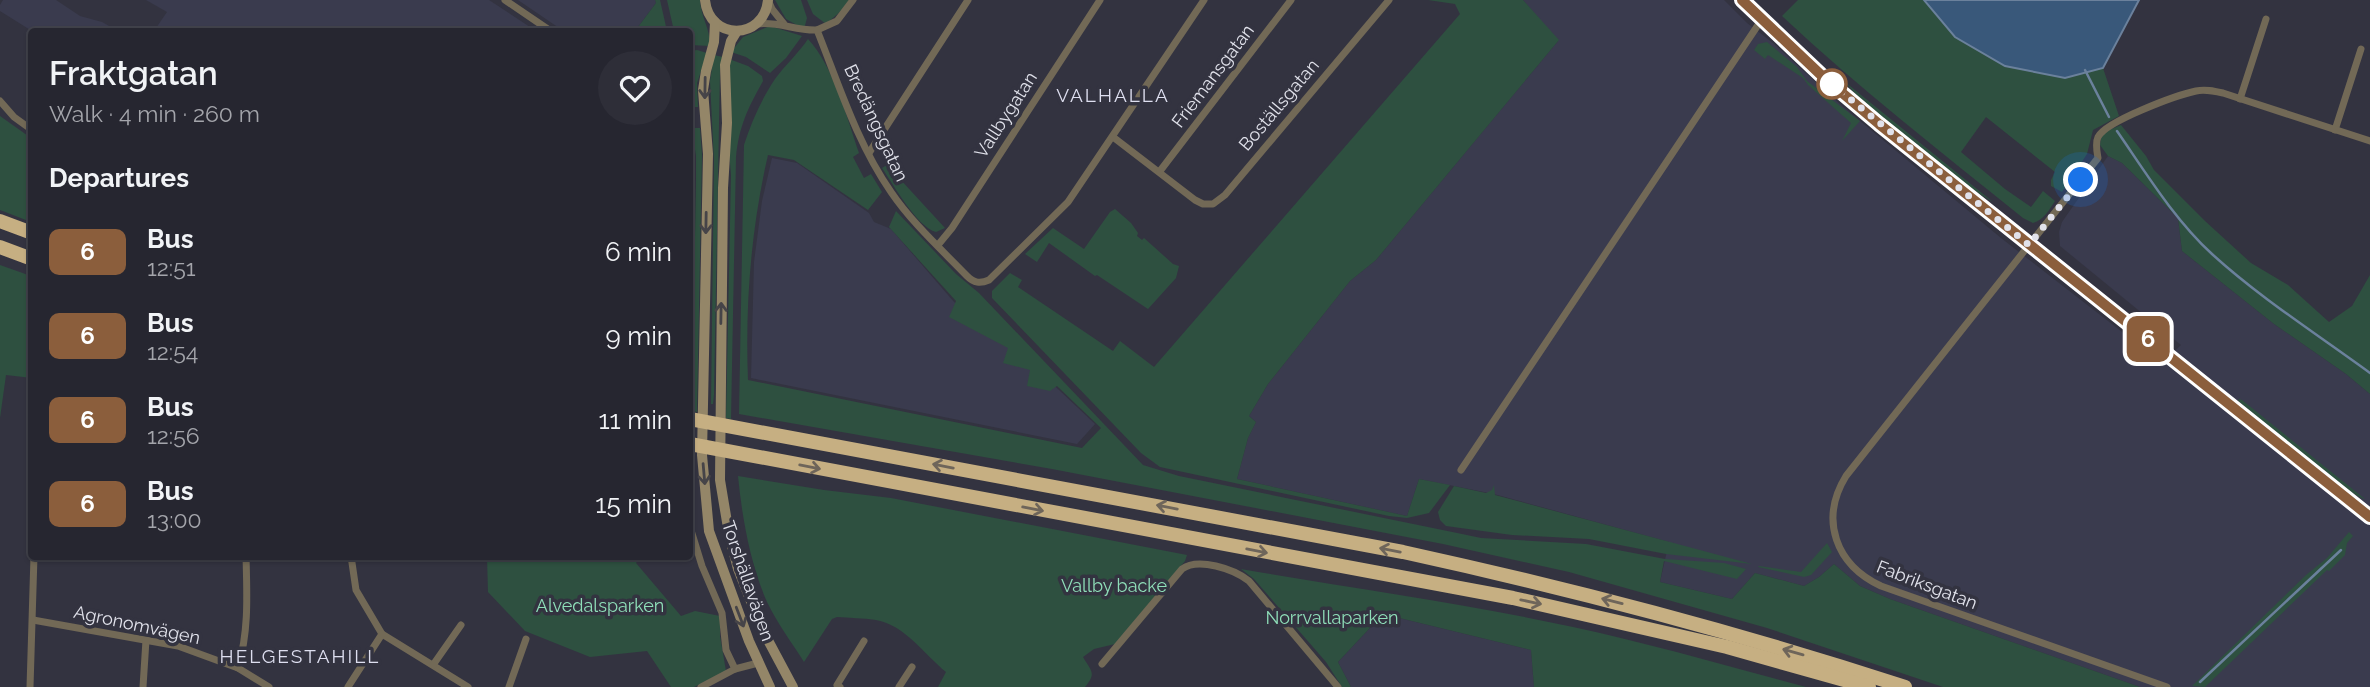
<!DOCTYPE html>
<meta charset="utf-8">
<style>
body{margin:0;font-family:Raleway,sans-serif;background:#2e2e38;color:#f1f3f6;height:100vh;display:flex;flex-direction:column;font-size:26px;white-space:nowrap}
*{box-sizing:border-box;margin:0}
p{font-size:23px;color:#a4a5ab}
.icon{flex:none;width:38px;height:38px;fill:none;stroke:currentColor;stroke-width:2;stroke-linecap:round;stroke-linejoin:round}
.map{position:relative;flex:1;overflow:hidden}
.drawer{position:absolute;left:28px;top:28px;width:665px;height:532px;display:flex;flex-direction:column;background:#262630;border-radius:7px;box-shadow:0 2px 5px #0004,0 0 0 2px #42434c}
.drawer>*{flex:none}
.badge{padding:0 14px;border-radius:10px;font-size:24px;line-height:46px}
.you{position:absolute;width:35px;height:35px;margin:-18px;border:5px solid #fff;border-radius:50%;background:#1a73e8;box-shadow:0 0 0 10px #1a73e833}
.map>.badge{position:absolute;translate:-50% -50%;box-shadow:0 0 0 4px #fff}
h2{padding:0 21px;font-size:26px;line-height:63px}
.round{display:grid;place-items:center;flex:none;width:74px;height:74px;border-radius:37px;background:#2e2e38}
.head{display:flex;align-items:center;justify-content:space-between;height:119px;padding:0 21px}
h1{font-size:33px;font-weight:600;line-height:52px}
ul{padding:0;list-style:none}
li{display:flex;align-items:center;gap:21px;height:84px;padding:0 21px}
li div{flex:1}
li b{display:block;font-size:26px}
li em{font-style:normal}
li .badge{min-width:77px;font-weight:700;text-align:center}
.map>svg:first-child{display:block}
.built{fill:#3a3b4e}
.green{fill:#2e5040}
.water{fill:#39587a;stroke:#6b819c;stroke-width:2}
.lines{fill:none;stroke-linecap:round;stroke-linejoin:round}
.stream{stroke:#6b819c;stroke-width:2.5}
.street{stroke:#726956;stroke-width:7}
.secondary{stroke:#948668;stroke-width:10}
.highway{stroke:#c6af82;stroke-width:14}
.oneway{stroke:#464448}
.oneway2{stroke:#6e655a}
.line-casing{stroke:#fff;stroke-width:16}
.line{stroke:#8b5e3c;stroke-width:10}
.walk{stroke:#e1e2eb;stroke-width:7;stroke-dasharray:0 12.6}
.stop-dot{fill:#fff;stroke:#8b5e3c;stroke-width:3.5}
.labels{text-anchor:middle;stroke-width:7;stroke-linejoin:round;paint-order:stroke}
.street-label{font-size:18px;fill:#e1e2eb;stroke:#333340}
.park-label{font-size:18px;fill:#8fdfb9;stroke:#333340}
.neighbourhood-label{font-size:19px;letter-spacing:2px;fill:#dedff0;stroke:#333340}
</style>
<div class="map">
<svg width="2370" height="687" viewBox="0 0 2370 687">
<rect width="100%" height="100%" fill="#333340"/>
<g class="built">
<polygon points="3,0 56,0 80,16 102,22 118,31 32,31 0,11 0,5"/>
<polygon points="146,0 489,0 536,31 154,31 167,12"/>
<polygon points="518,0 655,0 656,3 635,31 565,32"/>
<polygon points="1523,0 1724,0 1747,23 1773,43 1842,106 2001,238 2162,363 2181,345 2060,246 2059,232 2062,222 2108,156 2122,163 2178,218 2182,251 2274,324 2346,374 2370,394 2370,687 2140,687 1890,599 1860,586 1834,564 1819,577 1804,586 1755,573 1732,599 1660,582 1669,542 1494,494 1419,479 1407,516 1237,479 1248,438 1256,422 1249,416 1268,384 1350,281 1376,260 1558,41"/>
<polygon points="772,158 797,163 869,213 874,222 891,229 954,302 1042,374 1095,424 1077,444 751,378 754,262 762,201"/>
<polygon points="1383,614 1531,650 1534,687 1351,687 1338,662"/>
</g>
<g class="green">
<polygon points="655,0 660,0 667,31 635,31 656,3"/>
<path d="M667,0H700C701,18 710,27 710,46L690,45V32L674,31Z"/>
<polygon points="775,0 801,0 807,18 804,29 786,19"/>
<polygon points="807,0 849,0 842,10 826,24 813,14"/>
<polygon points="1428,0 1523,0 1559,40 1376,260 1350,281 1268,384 1249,416 1256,422 1248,438 1237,479 1407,516 1419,479 1450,485 1429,513 1407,518 1389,516 1160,467 1141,453 992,298 992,291 1010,273 1022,280 1018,287 1113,351 1120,341 1154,367 1460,14 1455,4"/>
<path d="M1798,0H1924L1955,37L2064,78L2103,68L2119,116L2093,130L2087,154L2062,192L2051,186V180L2055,172L1986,117L1961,152L2005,189L2031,207L2043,191L2055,201C2049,210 2044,220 2033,223L2023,218C1941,152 1859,88 1782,16Z"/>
<polygon points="770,26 802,36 786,58 770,73 746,57 731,52 743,37"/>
<path d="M808,39C834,67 847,118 859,153L853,157L864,178L871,174L882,192L868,210L794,160L768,155C751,228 745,305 748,380L1082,448L1101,428L1057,386L1050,391L1027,386L1030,370L1003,363L1008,348L949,317L956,301L889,227L896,211L956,274L979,293L1143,465L1179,476L1462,534L1481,538L1586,544L1665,559L1724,563L1746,569L1737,579L1664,561L1660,582L1732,599L1755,573L1804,586L1819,577L1834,564L1860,586L1890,599L2140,687H1943L1767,628L1569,572L1443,544L1052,469L739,414L744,145C751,123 762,98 775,79C785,65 798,54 808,39Z"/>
<polygon points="1767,42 1797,67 1807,81 1860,121 1842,141 1851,123 1808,85 1803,78 1768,55 1765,59 1754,50 1758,44"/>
<polygon points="697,50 707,53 697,83 698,107 694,107 695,118 693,118 694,128 700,128 702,155 697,412 692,411 696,178 696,156 690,116 690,51"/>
<polygon points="714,55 723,57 720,70 714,395 713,404 711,404 714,161 710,81"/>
<path d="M729,59L748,66L762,76L763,81C748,108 739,126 736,157L731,419L726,418L731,175L728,138Z"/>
<path d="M1845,82L1993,202C1966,187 1942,165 1919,146C1893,126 1865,107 1845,82Z"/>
<polygon points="0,116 31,138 31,222 0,210"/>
<polygon points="2121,125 2146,156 2154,170 2205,221 2251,263 2288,285 2329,322 2352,306 2370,275 2370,394 2346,374 2274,324 2182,251 2178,218 2122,163 2108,156 2100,145 2101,137 2107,131"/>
<path d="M890,163L899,178L945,228L936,232C917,227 893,184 882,168Z"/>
<polygon points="1115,209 1131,223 1138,233 1137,236 1142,240 1144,238 1173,264 1179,266 1176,278 1148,309 1097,275 1095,276 1049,243 1037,262 1025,254 1053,228 1084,249 1110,212"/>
<polygon points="0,265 31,276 32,378 6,375 0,418"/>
<path d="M2239,399L2242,400L2365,499C2349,497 2258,417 2238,401Z"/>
<path d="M738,476L824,490L891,498L1187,555L1185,561L1115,644L1094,649L1083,657C1091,671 1097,673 1085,687H938L946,672C925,655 905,625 876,620C863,618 850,618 837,617L832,619L804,662C792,643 777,623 767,602C750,563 742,517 738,476Z"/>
<polygon points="1494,485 1495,495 1752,564 1666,554 1589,539 1512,535 1446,526 1440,520 1438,512 1454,486 1486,493 1492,490"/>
<polygon points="2349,532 2353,536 2347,543 2345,555 2329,571 2327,570 2205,687 2192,686 2306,575 2327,558"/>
<polygon points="1827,543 1832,552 1811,575 1804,577 1758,567 1759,566 1801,572"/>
<polygon points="554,556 641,557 636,563 681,616 695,611 720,616 720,636 726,671 694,687 671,687 647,651 590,657 525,631 488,592 487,557"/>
<path d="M1241,569C1351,588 1463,603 1573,627C1651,644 1728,666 1806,687H1534L1531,650L1383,614L1338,662L1351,687H1342L1326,662L1254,579Z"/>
</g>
<polygon class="water" points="1924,0 2139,0 2103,68 2065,78 2005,66 1955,37"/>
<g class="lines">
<g class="stream">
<polyline points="2085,70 2109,117"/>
<path d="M2117,131C2146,173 2174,219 2212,254C2259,297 2318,335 2370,373"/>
<polyline points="2200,682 2341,550"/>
</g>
<g class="street">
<polyline points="505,0 552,32"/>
<polyline points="768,0 772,9 784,24"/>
<path d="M757,24C778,21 796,31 817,30C839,85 857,143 891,192C912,223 942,250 967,276C974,283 980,284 989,280L1068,202L1204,0"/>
<polyline points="817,30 837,21 853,0"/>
<polyline points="2240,99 2266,19"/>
<polyline points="0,101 14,117 32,130"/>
<polyline points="2335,130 2361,49"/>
<polyline points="1113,137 1195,200 1203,204 1213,204 1225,195 1389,0"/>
<polyline points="869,153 968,0"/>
<polyline points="1160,171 1291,0"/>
<polyline points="938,245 952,228 1100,0"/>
<polyline points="1461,470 1762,19"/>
<polyline points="690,527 702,566 722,613 726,650 735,669"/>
<polyline points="351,556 356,590 382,634 468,687"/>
<polyline points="33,620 178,646 238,668 269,687"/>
<path d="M1102,664L1182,569C1198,557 1234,569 1249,581L1338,687"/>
<polyline points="433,665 461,625"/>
<path d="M238,668C249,631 247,595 246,556"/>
<polyline points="30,687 34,556"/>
<polyline points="143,687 146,640"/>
<polyline points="348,687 382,634"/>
<polyline points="509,687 526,639"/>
<polyline points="701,687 735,669 758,663"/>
<polyline points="840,687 837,685 864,641"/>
<polyline points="899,687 912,667"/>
<path d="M2167,687L1881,586C1836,565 1819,520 1846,476L2098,158C2097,152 2095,143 2098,137C2106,121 2177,95 2196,91C2205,89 2214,91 2223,93L2370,141"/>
</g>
<g class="secondary">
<path d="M705,0C709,41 764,41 768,0"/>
<polyline points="1743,0 1821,75 1879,124 2370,517"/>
<polyline points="715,22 714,42 706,71 703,90 708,154 702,455 709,531 749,641 770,687"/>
<polyline points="737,31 731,41 725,65 727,123 723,188 720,480 729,534 738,569 762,629 793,687"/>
</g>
<g class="highway">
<polyline points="0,221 32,233"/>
<polyline points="0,247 32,259"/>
<path d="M690,419L1403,552C1572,589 1740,633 1905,687"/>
<polyline points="690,444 1513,598 1727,647 1869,687"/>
</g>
</g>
<defs><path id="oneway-shaft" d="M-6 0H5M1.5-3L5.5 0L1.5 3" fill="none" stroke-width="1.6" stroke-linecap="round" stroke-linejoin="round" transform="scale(1.75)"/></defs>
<g class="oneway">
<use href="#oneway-shaft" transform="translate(705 88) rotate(91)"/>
<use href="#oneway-shaft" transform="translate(706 223) rotate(91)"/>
<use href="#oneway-shaft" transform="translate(721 313) rotate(-89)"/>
<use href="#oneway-shaft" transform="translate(704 474) rotate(85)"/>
<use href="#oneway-shaft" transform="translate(740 617) rotate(69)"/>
</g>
<g class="oneway2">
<use href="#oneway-shaft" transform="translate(943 466) rotate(-169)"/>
<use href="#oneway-shaft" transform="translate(810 467) rotate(11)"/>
<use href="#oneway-shaft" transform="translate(1167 507) rotate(-169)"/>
<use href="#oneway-shaft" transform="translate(1033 509) rotate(11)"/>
<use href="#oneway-shaft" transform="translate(1390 550) rotate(-169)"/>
<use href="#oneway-shaft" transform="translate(1257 551) rotate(11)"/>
<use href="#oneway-shaft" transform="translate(1612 601) rotate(-166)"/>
<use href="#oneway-shaft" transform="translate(1531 602) rotate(12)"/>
<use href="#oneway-shaft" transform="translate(1793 652) rotate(-164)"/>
</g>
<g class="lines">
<defs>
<polyline id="line" points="1742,0 1821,75 1879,124 2370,517"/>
</defs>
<use href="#line" class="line-casing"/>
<use href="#line" class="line"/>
<polyline class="walk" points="1832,84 2029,245 2081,180"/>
</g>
<circle class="stop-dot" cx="1832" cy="84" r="14"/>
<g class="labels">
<g class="street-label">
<text transform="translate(1213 76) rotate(-53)" y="6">Friemansgatan</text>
<text transform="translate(1279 105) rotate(-50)" y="6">Boställsgatan</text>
<text transform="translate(1006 115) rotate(-57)" y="6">Vallbygatan</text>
<text transform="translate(876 123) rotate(65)" y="6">Bredängsgatan</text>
<text transform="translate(748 581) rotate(71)" y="6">Torshällavägen</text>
<text transform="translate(1927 585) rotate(21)" y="6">Fabriksgatan</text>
<text transform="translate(137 625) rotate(12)" y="6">Agronomvägen</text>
</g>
<g class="park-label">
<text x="1114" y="592">Vallby backe</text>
<text x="600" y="612">Alvedalsparken</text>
<text x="1332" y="624">Norrvallaparken</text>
</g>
<g class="neighbourhood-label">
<text x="1113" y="102">VALHALLA</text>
<text x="300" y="663">HELGESTAHILL</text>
</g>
</g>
</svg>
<div class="you" style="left:2081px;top:180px"></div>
<b class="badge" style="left:2148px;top:339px;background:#8b5e3c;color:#fff">6</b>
<section class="drawer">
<div class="head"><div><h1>Fraktgatan</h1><p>Walk · 4 min · 260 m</p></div><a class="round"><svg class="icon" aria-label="heart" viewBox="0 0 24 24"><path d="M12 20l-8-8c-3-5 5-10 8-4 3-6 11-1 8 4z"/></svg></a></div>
<h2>Departures</h2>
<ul>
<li><span class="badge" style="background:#8b5e3c;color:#fff">6</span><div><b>Bus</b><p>12:51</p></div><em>6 min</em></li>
<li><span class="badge" style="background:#8b5e3c;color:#fff">6</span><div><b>Bus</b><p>12:54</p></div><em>9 min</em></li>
<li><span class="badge" style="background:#8b5e3c;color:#fff">6</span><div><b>Bus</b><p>12:56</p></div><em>11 min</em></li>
<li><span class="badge" style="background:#8b5e3c;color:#fff">6</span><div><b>Bus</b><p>13:00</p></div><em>15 min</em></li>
</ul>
</section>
</div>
